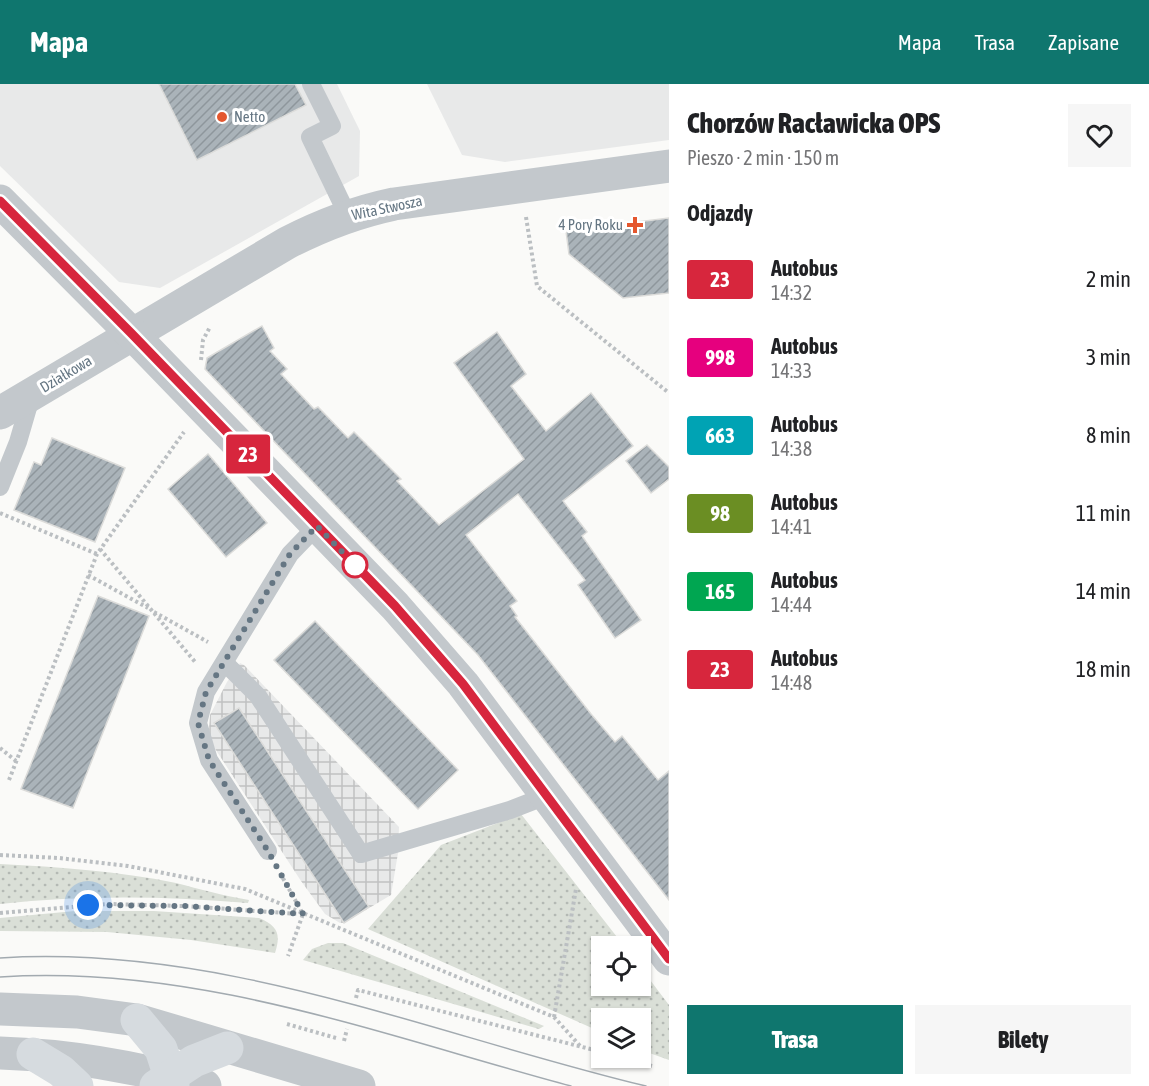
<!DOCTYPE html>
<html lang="pl">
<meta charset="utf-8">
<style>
body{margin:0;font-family:"Asap Condensed",sans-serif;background:#f6f6f6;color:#202124;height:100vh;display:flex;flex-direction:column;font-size:22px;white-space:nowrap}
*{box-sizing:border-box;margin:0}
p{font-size:20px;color:#757577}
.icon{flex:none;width:33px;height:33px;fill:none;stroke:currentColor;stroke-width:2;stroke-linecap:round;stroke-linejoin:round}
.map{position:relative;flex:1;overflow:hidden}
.drawer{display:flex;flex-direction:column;background:#fff;width:480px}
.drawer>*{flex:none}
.badge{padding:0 12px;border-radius:4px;font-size:21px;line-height:39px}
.controls{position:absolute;left:591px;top:852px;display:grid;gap:12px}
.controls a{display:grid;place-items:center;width:60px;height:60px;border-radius:0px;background:#fff;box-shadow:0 2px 4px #0004;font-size:30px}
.you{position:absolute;width:30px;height:30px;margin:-15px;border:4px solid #fff;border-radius:50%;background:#1a73e8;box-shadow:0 0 0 9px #1a73e833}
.map>.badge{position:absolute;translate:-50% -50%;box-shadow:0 0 0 3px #fff}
h2{padding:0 18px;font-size:22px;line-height:54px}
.round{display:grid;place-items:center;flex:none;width:63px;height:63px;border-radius:0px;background:#f6f6f6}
.head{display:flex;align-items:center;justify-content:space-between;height:102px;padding:0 18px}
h1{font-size:28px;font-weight:800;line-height:45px}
.button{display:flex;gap:12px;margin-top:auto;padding:12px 18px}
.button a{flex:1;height:69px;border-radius:0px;background:#0f766e;color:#fff;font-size:24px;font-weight:800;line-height:69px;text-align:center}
.button a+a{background:#f6f6f6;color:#202124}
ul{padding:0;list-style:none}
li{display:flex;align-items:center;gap:18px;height:78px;padding:0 18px}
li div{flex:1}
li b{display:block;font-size:22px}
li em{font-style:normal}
li .badge{min-width:66px;font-weight:700;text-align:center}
header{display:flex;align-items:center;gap:36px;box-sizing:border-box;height:84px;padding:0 30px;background:#0f766e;color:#fff}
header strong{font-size:28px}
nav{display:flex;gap:33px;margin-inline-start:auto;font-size:21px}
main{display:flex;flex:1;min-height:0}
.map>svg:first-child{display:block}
.built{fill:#e8e9e9}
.industrial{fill:url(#industrial-grid)}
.grass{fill:url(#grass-dots)}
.building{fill:url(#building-hatch);stroke:#dcdcda;stroke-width:1.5}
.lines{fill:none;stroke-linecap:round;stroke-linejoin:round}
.path{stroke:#bbbfc2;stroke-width:4;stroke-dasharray:3 3;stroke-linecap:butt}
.service{stroke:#c3c8cc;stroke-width:18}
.minor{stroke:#c3c8cc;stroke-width:33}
.tertiary{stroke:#c3c8cc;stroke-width:33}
.primary{stroke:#d6dbdf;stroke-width:33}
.tram{stroke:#a2aab0;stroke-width:1.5}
.line-casing{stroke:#fff;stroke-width:14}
.line{stroke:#d7263d;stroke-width:9}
.walk{stroke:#657683;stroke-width:6;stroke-dasharray:0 10.8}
.poi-dot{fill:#e4572e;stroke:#fff;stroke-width:2}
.stop-dot{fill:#fff;stroke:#d7263d;stroke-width:3}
.labels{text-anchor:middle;stroke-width:6;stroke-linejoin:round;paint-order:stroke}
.poi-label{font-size:15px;fill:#657683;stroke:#fff;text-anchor:start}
.street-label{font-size:15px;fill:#657683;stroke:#fff}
</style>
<header>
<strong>Mapa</strong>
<nav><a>Mapa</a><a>Trasa</a><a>Zapisane</a></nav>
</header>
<main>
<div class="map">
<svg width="669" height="1002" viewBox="0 0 669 1002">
<defs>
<pattern id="industrial-grid" width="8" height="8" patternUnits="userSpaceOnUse" patternTransform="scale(1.5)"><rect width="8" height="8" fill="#e8e9e9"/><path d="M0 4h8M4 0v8" fill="none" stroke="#c0c1c2"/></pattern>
<pattern id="grass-dots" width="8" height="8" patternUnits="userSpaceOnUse" patternTransform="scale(1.5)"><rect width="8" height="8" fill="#dadfd7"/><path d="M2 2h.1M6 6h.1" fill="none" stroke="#b4b9b4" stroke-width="1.8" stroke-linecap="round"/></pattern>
<pattern id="building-hatch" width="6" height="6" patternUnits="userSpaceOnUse" patternTransform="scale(1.5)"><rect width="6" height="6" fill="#aab3b9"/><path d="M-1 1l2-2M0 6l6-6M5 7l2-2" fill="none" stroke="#8e969c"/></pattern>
</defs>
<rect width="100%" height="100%" fill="#fafaf8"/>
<g class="built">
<polygon points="0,0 337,0 360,47 359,92 160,204 119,198 0,82"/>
<polygon points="427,0 669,0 669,56 505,78 462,71"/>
</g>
<polygon class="industrial" points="240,579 244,581 399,743 398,769 391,811 344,839 340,839 325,830 301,797 212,660 209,646 210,631 227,598"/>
<g class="grass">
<polygon points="521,730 624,862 602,862 602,902 640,902 641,884 669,921 669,976 641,966 640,934 602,934 601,948 368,845 441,761"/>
<path d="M0,780C59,783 118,787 176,799C200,805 224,812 249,816L248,819C165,812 83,811 0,820Z"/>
<path d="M75,827H154L259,834C278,842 281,850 275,869L191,856L107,848L0,847V834Z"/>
<polygon points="328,859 343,859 544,942 539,945 303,876 312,865"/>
</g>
<g class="building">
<polygon points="159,0 295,0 306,21 197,76"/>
<polygon points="669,134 669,209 623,214 569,170 566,147"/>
<polygon points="262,242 274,264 270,267 287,285 281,290 314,325 318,323 348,354 354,348 401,395 397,397 439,441 524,375 454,279 497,248 526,290 511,302 546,347 591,309 633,362 563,417 587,448 582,452 641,536 615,554 578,501 585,496 518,410 466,451 517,517 510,522 517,532 515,533 591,630 615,658 622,652 658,696 669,687 669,816 478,571 205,285 207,274"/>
<polygon points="52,354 125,384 95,458 14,426 34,378 41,381"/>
<polygon points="647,361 669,383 669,395 651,409 626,377"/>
<polygon points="208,370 267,439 226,473 168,405"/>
<polygon points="98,512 149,532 73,724 21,705"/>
<polygon points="315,537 458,686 418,725 274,576"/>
<polygon points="239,624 369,823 344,839 214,639"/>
</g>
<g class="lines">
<g class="path">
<polyline points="526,133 537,202 669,309"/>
<polyline points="201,276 203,256 210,243"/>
<polyline points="0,429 97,470"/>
<polyline points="100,465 196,579"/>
<polyline points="88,491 148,524"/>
<polyline points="154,528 208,558"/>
<polyline points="0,664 16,677"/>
<polyline points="9,696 97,470 184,348"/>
<polyline points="0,771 59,774 128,782 245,805 554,933 581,963"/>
<polyline points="280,789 303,830 288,872"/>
<polyline points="0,829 109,820 184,822 299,830"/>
<polyline points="356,914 358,906 602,968"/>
<polyline points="554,933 576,805"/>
<polyline points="287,940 336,954"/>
<polyline points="344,957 347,945"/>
<polyline points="620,974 652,982"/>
</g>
<g class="service">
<polyline points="311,0 332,42 310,53 348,132"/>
<polyline points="0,403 18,358 32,310"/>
<polyline points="225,579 258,612 361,770 510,726 546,712"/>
<polyline points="268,767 209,676 198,639 206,608 290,470 317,442"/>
</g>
<path class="minor" d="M0,329L287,159C322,141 356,128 394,120L669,82"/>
<g class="tertiary">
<polyline points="0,117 132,250 395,522 463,600 669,875"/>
<polyline points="0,925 77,928 137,936 359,1002"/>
<path d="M0,969C70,971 137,983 205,1002"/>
</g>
<g class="primary">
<polyline points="137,936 161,965 173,1002"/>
<polyline points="33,970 61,987 77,1002"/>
<polyline points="156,1002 194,977 227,964"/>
</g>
<g class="tram">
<path d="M0,874C224,860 433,951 646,1002"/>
<path d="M0,893C197,880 384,952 571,1002"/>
</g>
</g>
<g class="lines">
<defs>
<polyline id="line" points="0,117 132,250 395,522 463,600 669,875"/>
</defs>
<use href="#line" class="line-casing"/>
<use href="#line" class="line"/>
<polyline class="walk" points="88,821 184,822 303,830 268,767 209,676 198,639 206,608 290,470 317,442 358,484 355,481"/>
</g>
<g class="poi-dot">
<circle cx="222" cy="33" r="6"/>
<path d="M632 132h6v6h6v6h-6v6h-6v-6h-6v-6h6z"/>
</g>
<circle class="stop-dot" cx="355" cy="481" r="12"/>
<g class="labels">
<g class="poi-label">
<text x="234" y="38">Netto</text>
<text x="623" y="146" text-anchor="end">4 Pory Roku</text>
</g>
<g class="street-label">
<text transform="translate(387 124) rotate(-12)" y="5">Wita Stwosza</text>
<text transform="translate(66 290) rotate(-31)" y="5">Działkowa</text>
</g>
</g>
</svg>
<div class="controls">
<a><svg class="icon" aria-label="locate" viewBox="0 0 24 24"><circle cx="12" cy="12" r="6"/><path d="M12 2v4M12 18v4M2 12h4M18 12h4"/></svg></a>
<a><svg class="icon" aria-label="layers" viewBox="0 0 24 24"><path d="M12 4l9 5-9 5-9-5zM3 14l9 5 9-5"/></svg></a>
</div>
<div class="you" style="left:88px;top:821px"></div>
<b class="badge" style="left:248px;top:370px;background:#d7263d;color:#fff">23</b>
</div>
<section class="drawer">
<div class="head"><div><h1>Chorzów Racławicka OPS</h1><p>Pieszo · 2 min · 150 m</p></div><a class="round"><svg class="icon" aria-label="heart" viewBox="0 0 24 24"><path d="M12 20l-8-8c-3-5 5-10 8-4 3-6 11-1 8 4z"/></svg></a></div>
<h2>Odjazdy</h2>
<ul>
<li><span class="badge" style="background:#d7263d;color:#fff">23</span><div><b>Autobus</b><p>14:32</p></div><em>2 min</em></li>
<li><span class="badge" style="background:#e6007e;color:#fff">998</span><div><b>Autobus</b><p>14:33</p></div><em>3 min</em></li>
<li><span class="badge" style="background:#00a3b4;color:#fff">663</span><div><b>Autobus</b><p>14:38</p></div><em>8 min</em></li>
<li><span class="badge" style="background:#6b8e23;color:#fff">98</span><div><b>Autobus</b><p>14:41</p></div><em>11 min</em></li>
<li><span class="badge" style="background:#00a651;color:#fff">165</span><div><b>Autobus</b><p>14:44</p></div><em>14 min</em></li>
<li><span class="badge" style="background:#d7263d;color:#fff">23</span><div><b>Autobus</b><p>14:48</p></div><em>18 min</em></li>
</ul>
<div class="button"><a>Trasa</a><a>Bilety</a></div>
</section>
</main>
